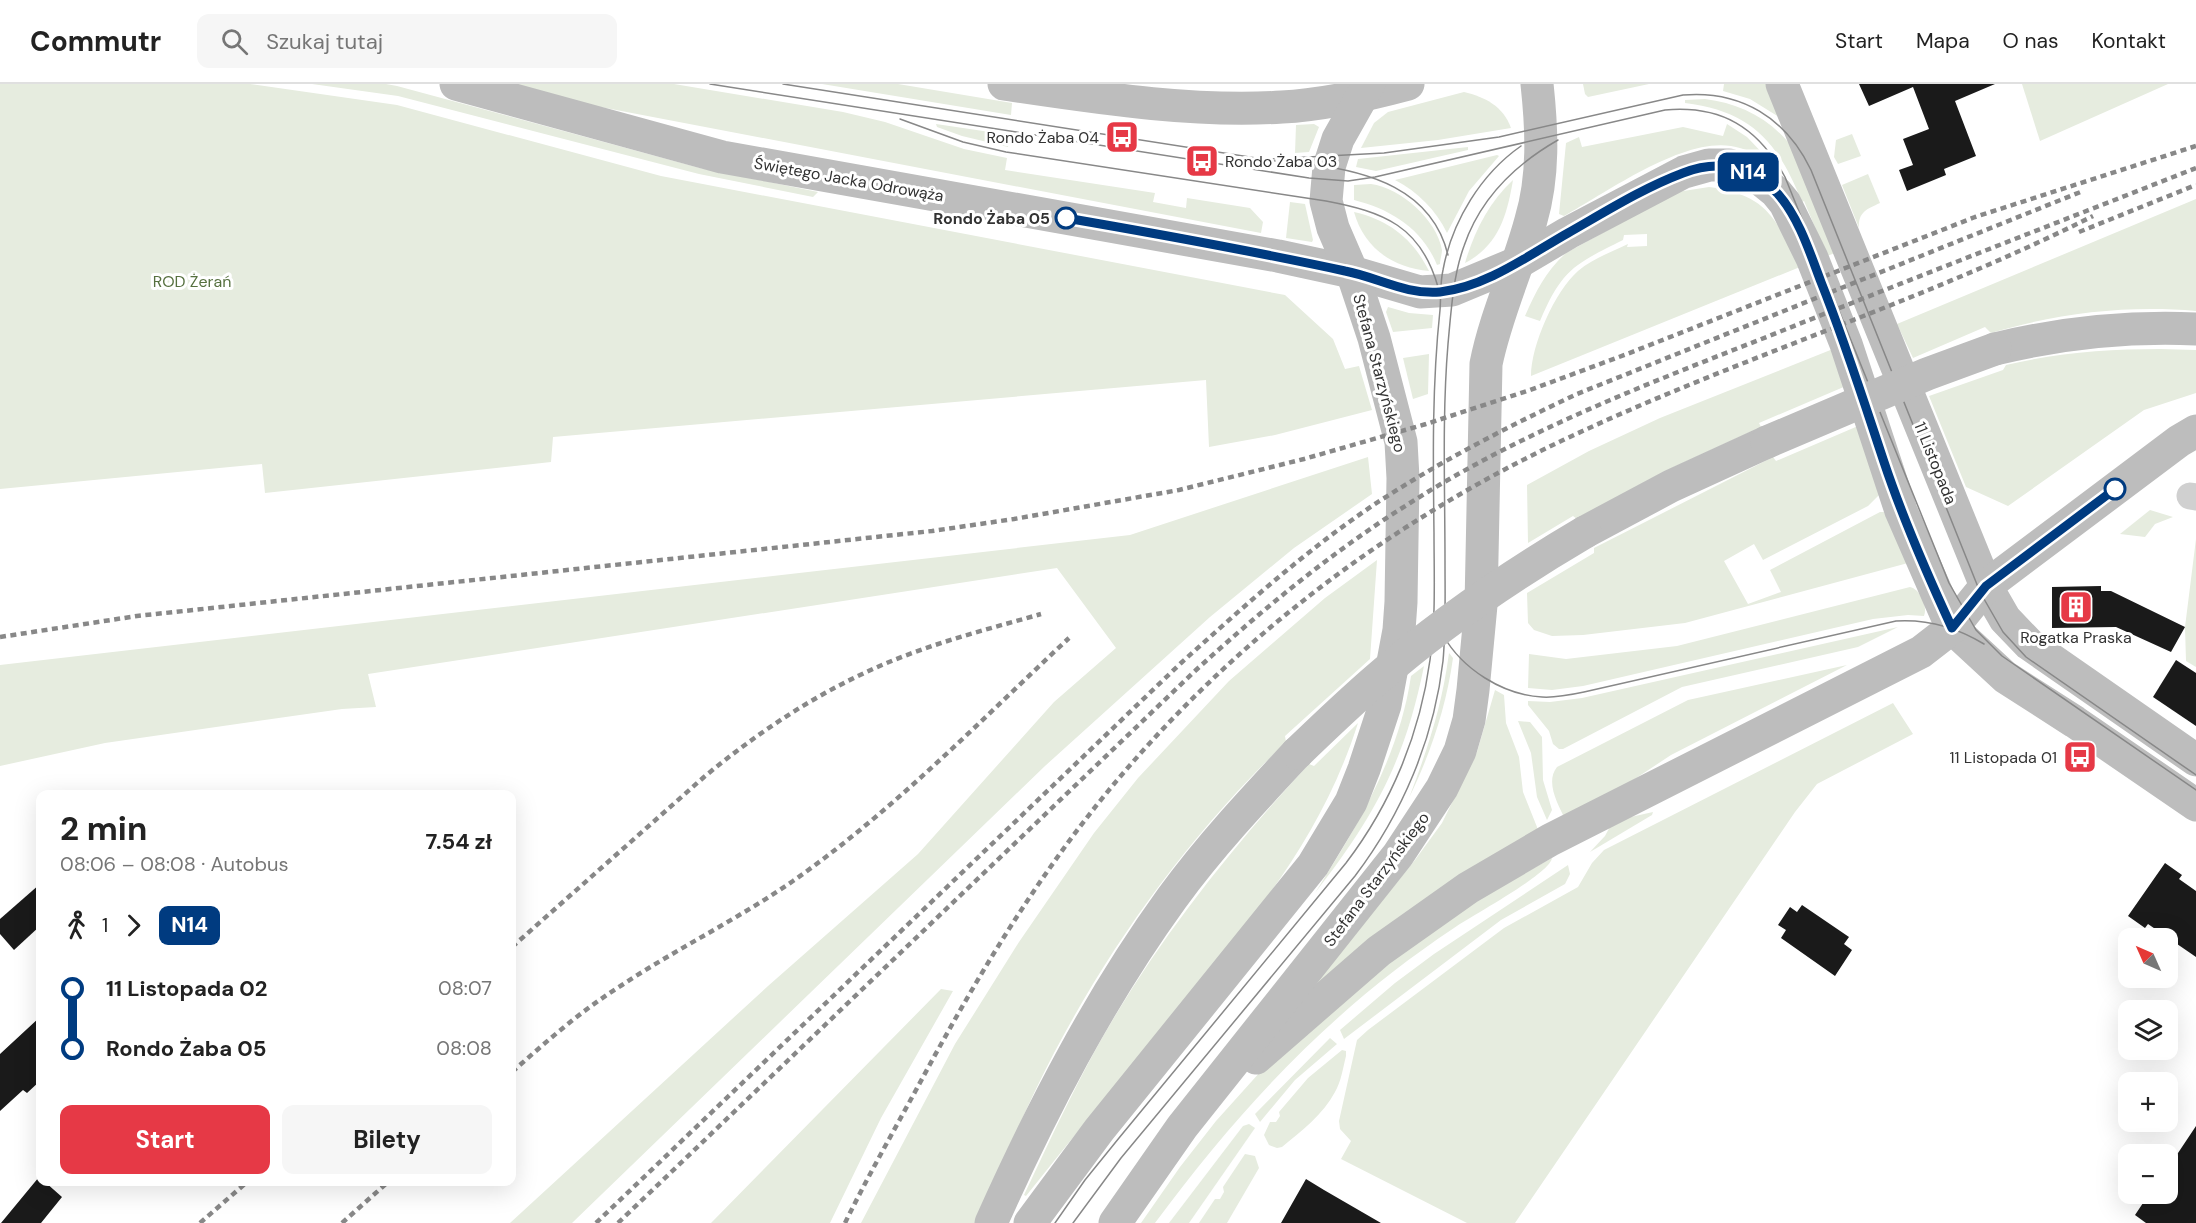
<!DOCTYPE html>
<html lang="pl">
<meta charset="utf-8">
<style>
body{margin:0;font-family:"DM Sans",sans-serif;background:#f6f6f6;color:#222;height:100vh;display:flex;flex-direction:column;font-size:22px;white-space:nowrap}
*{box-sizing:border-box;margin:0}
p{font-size:20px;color:#767676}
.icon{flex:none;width:33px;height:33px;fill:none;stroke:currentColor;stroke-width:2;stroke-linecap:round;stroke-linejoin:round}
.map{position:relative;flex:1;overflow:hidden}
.details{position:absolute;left:36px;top:706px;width:480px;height:396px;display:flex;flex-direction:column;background:#fff;border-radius:12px;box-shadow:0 6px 24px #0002}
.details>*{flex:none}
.badge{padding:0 12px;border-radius:9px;font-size:21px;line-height:39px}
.needle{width:39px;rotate:315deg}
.fabs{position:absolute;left:2118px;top:844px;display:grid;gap:12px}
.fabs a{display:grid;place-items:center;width:60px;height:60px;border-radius:12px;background:#fff;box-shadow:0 6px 24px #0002;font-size:30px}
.map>.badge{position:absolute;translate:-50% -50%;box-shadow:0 0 0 3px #fff}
.legs{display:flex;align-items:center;gap:9px;height:66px;padding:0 24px;font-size:20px}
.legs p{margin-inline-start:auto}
.overview{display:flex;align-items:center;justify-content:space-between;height:102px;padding:0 24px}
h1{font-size:33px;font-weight:700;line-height:45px}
.action{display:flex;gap:12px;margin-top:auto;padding:12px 24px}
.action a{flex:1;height:69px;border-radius:12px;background:#e63946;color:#fff;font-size:24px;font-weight:700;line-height:69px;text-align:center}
.action a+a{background:#f6f6f6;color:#222}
ul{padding:0 24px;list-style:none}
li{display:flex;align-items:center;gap:21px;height:60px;font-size:22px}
li i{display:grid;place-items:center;width:9px;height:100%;margin:0 8px;background:currentColor}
li i::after{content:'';width:15px;height:15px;margin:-8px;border:4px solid;border-radius:50%;background:#fff}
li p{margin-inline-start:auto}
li:first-child i{background:linear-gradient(#0000 50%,currentColor 0)}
li:last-child i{background:linear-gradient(currentColor 50%,#0000 0)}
header{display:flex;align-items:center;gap:36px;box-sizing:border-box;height:84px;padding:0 30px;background:#fff;border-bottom:2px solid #e0e0e0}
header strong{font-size:28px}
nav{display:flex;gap:33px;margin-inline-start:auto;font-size:21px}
.search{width:420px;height:54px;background:#f6f6f6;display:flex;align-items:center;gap:15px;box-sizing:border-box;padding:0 21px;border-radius:12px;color:#767676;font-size:22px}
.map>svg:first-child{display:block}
.green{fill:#e6ecdf}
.building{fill:#1a1a1a}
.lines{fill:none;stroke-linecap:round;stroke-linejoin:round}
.street{stroke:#d0d0d0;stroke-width:27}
.secondary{stroke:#bdbdbd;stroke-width:33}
.tram{stroke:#888;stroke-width:1.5}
.rail{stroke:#888;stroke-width:4.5;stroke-dasharray:6 4.5;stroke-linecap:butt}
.secondary-bridge{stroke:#bdbdbd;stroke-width:33}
.line-1-casing{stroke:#fff;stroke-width:14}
.line-1{stroke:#003b80;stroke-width:9}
.stop-1-dot{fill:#fff;stroke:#003b80;stroke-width:3}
.labels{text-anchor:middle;stroke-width:6;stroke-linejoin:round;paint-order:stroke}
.poi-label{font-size:16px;fill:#333;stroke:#fff;text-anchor:end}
.street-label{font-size:16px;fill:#333;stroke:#fff}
.stop-label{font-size:16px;font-weight:bold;fill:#333;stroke:#fff;text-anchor:end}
.park-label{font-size:16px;fill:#56703f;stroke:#fff}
</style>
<header>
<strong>Commutr</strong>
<div class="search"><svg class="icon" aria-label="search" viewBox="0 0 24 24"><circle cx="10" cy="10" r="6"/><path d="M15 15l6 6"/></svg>Szukaj tutaj</div>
<nav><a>Start</a><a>Mapa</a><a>O nas</a><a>Kontakt</a></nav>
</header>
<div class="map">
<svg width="2196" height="1139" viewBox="0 0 2196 1139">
<rect width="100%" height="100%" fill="#fff"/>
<g class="green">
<polygon points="0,0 250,0 397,21 661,92 1285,211 1333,255 1345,285 1359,282 1372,326 1275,351 1209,363 1206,296 553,353 551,378 265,409 262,380 0,405"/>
<polygon points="312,0 386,0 397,2 700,84 818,108 813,113 699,90 398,12"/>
<polygon points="512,0 674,0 843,28 885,38 964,65 1007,74 1005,86 1155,109 1153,118 1186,124 1187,114 1250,124 1263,138 1261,149 590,21"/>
<polygon points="822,0 898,0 1012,19 1011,31"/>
<polygon points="1583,0 1649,0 1588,13 1585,10"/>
<polygon points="1724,0 1766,0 1779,33 1750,15 1723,7"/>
<polygon points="2022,0 2168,0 2040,57"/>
<path d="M1464,8C1485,13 1503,22 1511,44L1438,56L1361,64L1374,39L1388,28Z"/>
<path d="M1705,15C1738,19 1767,33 1789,59L1835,169L1827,172L1804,117L1802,118C1778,58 1751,27 1685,19V16Z"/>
<polygon points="936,40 1010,51 1008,63 962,52 937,43"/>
<polygon points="1314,40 1319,43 1309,68 1295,69 1296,41"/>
<path d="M1727,40L1747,53L1769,76C1757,70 1744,64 1731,62C1682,54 1607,108 1564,132L1559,130L1566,59L1579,53L1582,63L1683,43L1723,52Z"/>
<polygon points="1852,50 1861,72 1838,80 1834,73 1836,56"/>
<polygon points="1468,63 1468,66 1376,87 1356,83 1358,75"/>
<path d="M1497,71L1499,72L1469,107L1447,149C1436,126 1418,108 1395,96Z"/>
<path d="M1868,90L1880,119C1867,125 1858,128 1859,144L1842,101Z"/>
<path d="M1513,96C1507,131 1499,161 1465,179C1474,148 1489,118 1513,96Z"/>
<path d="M1371,100C1401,104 1437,136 1442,166C1442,170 1440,176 1440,180L1437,181C1422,144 1390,125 1354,116V101Z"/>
<path d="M1709,103C1768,111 1775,134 1800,183L1531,292C1531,261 1555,207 1578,187C1592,175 1611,168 1628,160L1627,163L1647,162V150L1624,151L1623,156C1575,180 1562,185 1540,237L1525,232C1536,207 1546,187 1566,169L1677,108Z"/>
<path d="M2196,115V227C2127,221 2058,229 1991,249L1985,243L1913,274L1897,240Z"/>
<polygon points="1290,118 1305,120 1313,156 1312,158 1286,154"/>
<path d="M1354,128C1389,136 1413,155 1429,187C1393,184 1364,164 1354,128Z"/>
<polygon points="1388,223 1409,229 1433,231 1432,244 1393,248 1386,228"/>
<polygon points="1833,265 1846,302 1759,339 1761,343 1663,388 1577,435 1573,432 1528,459 1527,401 1589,367 1660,334"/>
<path d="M2160,265L2196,266V309L2144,326L2008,422L1966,403L1929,312L2003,286L2006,281C2057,269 2107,265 2160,265Z"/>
<polygon points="1429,270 1428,310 1413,315 1403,274"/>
<polygon points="1858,342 1879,411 1868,422 1763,476 1754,460 1724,477 1748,520 1781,508 1770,486 1880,428 1884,428 1908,479 1685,539 1583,551 1552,552 1534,546 1528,539 1527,509 1594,469 1594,464 1773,373 1776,377"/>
<polygon points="1368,373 1372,410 1294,464 1210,533 1045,682 572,1139 510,1139 768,902 918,770 1054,618 1116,564 1057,484 368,590 376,623 342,625 105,659 0,682 0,581 1130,451"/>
<polygon points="2150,426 2173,433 2155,440 2145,453 2120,450"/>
<polygon points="2196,455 2196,583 2186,577 2185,543"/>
<path d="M1377,476L1370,575L1285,652L1286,658C1192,748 1114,855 1054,969C1025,1024 1002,1082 977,1139H861L955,960L1019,858L1094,749L1138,694L1229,597L1325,514Z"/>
<path d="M1910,503C1920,505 1928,522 1924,532L1908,531L1873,535L1583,602L1552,606L1528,604L1529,570L1566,575L1677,562Z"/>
<polygon points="1898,543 1858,563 1682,603 1563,665 1559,665 1553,660 1549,647 1528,621 1528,617 1550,618 1582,614"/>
<path d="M1449,569L1453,574C1446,624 1431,668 1409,714C1428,664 1442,622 1449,569Z"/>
<path d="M1847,581L1671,671L1600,718L1565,735C1558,720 1545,698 1557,683L1688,616Z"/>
<path d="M1424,582C1405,677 1374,733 1315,809C1358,741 1399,673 1411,592Z"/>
<polygon points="1495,606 1504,611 1506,639 1519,673 1523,708 1539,748 1308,908 1415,776 1442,739 1477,668"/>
<polygon points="1893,619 1913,650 1817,700 1795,728 1515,1139 1467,1139 1341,1075 1351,1057 1340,1045 1339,1037 1357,956 1368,946 1504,844 1578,803 1592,779 1604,766"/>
<polygon points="1518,637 1530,638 1542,653 1543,696 1552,726 1547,736 1537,713 1531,669"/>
<path d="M1358,639C1321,755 1253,834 1178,925C1127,987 1076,1049 1026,1112L1024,1111C1053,1050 1080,990 1115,932C1170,841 1236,759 1309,680L1314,682Z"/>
<polygon points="1653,728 1652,731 1590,768 1605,752 1613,737"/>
<path d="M1552,774C1550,790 1471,832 1454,844C1332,925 1242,1022 1155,1139H1141L1180,1083L1216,1037L1261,987L1428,843Z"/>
<polygon points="1568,781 1570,790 1565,800 1501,836 1344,955 1340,946 1395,899 1434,870"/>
<polygon points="941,905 953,907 881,1034 830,1139 711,1139"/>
<polygon points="1330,954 1337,960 1295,996 1260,1038 1255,1030"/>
<path d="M1342,966L1346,967V972C1343,984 1341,998 1335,1008C1323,1031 1301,1047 1282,1063L1277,1064L1269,1061L1264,1051L1270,1038H1276L1280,1032L1279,1028L1308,994Z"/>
<polygon points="1249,1040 1255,1044 1189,1139 1169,1139 1243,1042"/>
<polygon points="1245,1070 1255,1072 1259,1084 1227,1139 1199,1139 1215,1115 1220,1115 1224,1108 1223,1103"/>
</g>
<g class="building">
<polygon points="1859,0 1995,0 1955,17 1976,72 1944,85 1946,91 1907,107 1899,86 1913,81 1903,55 1929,45 1913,3 1869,22"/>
<polygon points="2101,502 2101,507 2111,507 2185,543 2171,568 2116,543 2052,544 2052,503"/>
<polygon points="2176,576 2196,589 2196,642 2153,613"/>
<polygon points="2165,779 2182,791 2179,795 2196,807 2196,873 2148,840 2145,844 2128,832"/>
<polygon points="40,800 40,842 14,866 0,850 0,835"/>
<polygon points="1802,821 1849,853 1844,860 1852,866 1835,892 1781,854 1786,846 1778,841 1790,823 1797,828"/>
<polygon points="40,933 40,997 27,1009 23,1006 0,1027 0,970"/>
<polygon points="2196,1042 2196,1139 2146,1139 2135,1131 2149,1110 2168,1110 2168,1084"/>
<polygon points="39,1093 40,1098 45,1098 62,1113 41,1139 1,1139"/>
<polygon points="1306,1095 1324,1106 1381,1139 1281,1139"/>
</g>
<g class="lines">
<polyline class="street" points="2190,412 2196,413"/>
<g class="secondary">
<polyline points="456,0 722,73 1278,172 1352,188 1420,208 1452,206 1517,179 1568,149 1684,88 1709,81 1729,81 1755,91 1776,108 1785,119 1812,174 1846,260 1901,427 1952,544 2005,593 2075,638 2196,721"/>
<path d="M1004,0C1093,13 1192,29 1282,23C1324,21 1367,11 1408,0"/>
<polyline points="1782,0 1986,502 2005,535 2029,560 2196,676"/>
<path d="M1995,265C2061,249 2128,242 2196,245"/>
<polyline points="1585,448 1671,402 1767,358"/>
<polyline points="1256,974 1379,867 1468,804 1550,756 1921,568 1952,544 1986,502 2179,357 2196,347"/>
<path d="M991,1139C1042,1025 1099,915 1172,814C1210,762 1254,715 1297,669"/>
<polyline points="1030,1139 1099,1046 1313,781 1351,718 1364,685 1385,621 1399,546 1401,518 1403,394 1401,358 1374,254 1352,188 1333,144 1326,117 1329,83 1338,55 1369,0"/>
<path d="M1115,1139L1182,1043L1398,771L1442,704L1460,667L1469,636L1473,606L1481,521L1486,280C1496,230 1518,185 1531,136C1544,92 1542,46 1537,0"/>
</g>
<g class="tram">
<path d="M710,0L1309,94L1348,97L1375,93L1665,26C1721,21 1758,43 1785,93L1949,499L1976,546L2002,572L2196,706"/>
<polyline points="783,0 1275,77"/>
<path d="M900,35L963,58L1006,68L1326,117C1384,128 1421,142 1438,203"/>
<path d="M1268,75L1384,69L1499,53L1683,11C1741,6 1786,34 1811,86L1980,508L2003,548L2026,573L2196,691"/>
<path d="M1308,80C1368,87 1432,105 1448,171"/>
<path d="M1443,551C1462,585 1503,611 1542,613C1556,614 1570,611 1584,608L1896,537C1928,535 1956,543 1984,560"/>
<path d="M1055,1139L1085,1096L1119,1054L1346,779C1391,720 1420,650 1430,576C1436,534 1434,491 1434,449C1433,374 1432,301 1440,226C1441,213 1440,199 1443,186C1452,137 1481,90 1521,62"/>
<path d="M1073,1139L1121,1074L1355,792C1402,730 1434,655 1443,577C1446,544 1445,510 1445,477C1445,405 1442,332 1448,260C1451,228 1453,192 1464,162C1480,115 1516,80 1558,56"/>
</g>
<g class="rail">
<polyline points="2079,148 2196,101"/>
<polyline points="0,553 137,532 932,447 1014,435 1179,406 1304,375 1426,340 1530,306 1627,270 1975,133 2196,62"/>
<path d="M512,863L704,693C768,640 837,596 915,568C956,553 999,542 1041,530"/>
<path d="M512,988C547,957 582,926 622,901C678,864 738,835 793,797C893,727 980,637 1069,554"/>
<polyline points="200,1139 247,1098"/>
<polyline points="342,1139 388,1098"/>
<path d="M596,1139L1181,579C1242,524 1304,468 1372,422C1437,379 1507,343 1577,310L2083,107"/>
<path d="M618,1139L1196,586C1263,525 1333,467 1410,419C1521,348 1647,300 1769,252C1911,195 2054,140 2196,84"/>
<path d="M845,1139C867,1094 892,1050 916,1006C958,928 1002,851 1054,778C1181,598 1357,455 1555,360C1730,276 1918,220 2093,132"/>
</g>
<g class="secondary-bridge">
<polyline points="1767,358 1927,290 1995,265"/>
<path d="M1297,669C1324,643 1350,618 1378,594C1442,538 1512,491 1585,448"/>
</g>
</g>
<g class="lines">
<defs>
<path id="line-1" d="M1066,134C1159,150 1252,167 1345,187C1377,193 1406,211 1440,208C1486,203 1529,171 1568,149C1605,128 1643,104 1683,89C1718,75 1752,82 1778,110C1799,134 1810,169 1821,198C1845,258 1864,318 1884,378C1903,435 1927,490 1952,544L1986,502L2115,405"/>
</defs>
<use href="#line-1" class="line-1-casing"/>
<use href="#line-1" class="line-1"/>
</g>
<defs>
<symbol id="bus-square" viewBox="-11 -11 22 22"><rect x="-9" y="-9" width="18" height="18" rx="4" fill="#e63946" stroke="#fff"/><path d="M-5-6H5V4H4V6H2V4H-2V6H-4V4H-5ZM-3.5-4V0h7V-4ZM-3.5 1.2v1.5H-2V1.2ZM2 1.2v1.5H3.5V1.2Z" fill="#fff"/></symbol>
<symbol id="building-square" viewBox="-11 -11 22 22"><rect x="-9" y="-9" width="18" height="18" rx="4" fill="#e63946" stroke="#fff"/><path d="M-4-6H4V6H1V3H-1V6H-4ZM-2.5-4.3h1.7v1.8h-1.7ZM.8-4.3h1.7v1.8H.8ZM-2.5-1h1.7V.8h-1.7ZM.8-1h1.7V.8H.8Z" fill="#fff"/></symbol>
</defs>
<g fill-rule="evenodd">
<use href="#bus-square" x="1103" y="34" width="38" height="38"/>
<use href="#bus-square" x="1183" y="58" width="38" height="38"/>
<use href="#building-square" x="2057" y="504" width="38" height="38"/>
<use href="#bus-square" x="2061" y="654" width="38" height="38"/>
</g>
<g class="stop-1-dot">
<circle cx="1066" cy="134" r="10"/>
<circle cx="2115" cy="405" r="10"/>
</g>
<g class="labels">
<g class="poi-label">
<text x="1099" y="59">Rondo Żaba 04</text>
<text x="1225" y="83" text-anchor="start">Rondo Żaba 03</text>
<text x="2076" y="559" text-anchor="middle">Rogatka Praska</text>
<text x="2057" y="679">11 Listopada 01</text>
</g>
<g class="street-label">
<text transform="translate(849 95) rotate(10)" y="6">Świętego Jacka Odrowąża</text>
<text transform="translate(1380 289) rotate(75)" y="6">Stefana Starzyńskiego</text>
<text transform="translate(1936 379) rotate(68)" y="6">11 Listopada</text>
<text transform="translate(1376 795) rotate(-53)" y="6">Stefana Starzyńskiego</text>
</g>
<g class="stop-label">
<text x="1050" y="140">Rondo Żaba 05</text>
</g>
<g class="park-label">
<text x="192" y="203">ROD Żerań</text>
</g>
</g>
</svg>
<div class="fabs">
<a><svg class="needle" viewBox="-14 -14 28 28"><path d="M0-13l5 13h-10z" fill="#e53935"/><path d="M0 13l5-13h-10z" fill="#767676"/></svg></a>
<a><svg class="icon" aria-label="layers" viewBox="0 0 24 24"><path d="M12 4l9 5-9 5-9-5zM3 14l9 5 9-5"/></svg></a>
<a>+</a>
<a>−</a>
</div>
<b class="badge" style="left:1748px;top:88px;background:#003b80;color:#fff">N14</b>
<section class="details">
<div class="overview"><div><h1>2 min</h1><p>08:06 – 08:08 · Autobus</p></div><b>7.54 zł</b></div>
<div class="legs"><svg class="icon" aria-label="walk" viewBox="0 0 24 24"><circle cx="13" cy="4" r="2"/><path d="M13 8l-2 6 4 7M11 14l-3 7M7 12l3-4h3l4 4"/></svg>1<svg class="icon" aria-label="forward" viewBox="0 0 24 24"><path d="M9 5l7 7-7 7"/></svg><b class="badge" style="background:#003b80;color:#fff">N14</b></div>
<ul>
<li><i style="color:#003b80"></i><b>11 Listopada 02</b><p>08:07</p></li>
<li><i style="color:#003b80"></i><b>Rondo Żaba 05</b><p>08:08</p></li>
</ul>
<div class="action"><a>Start</a><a>Bilety</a></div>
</section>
</div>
